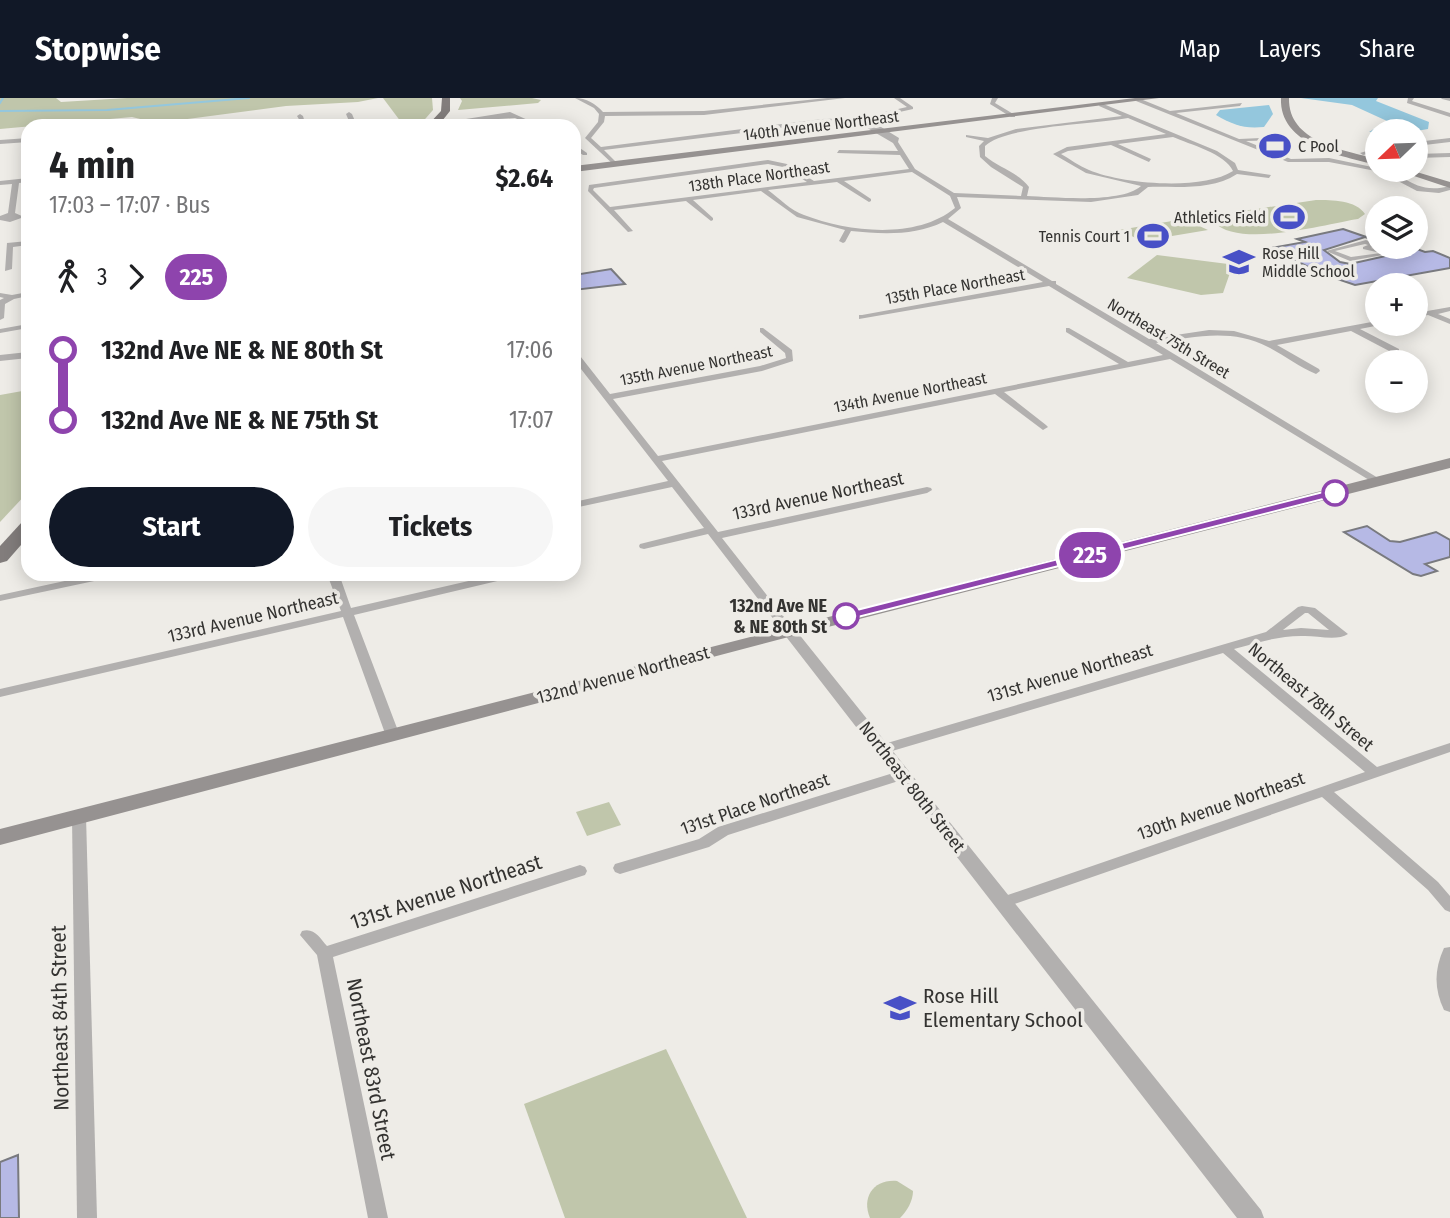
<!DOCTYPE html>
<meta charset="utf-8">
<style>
body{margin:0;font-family:"Fira Sans Condensed",sans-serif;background:#f6f6f6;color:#202124;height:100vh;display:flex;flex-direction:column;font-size:26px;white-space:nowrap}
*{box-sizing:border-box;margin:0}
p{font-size:23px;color:#757577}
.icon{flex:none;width:38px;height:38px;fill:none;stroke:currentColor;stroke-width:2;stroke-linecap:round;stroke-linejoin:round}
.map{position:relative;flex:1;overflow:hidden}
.sheet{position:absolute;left:21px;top:21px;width:560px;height:462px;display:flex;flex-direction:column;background:#fff;border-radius:21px;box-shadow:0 4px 18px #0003}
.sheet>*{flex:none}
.badge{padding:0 14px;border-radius:23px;font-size:24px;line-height:46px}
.needle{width:46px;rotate:247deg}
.fabs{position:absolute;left:1365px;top:21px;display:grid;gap:14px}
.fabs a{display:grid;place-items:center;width:63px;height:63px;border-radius:50%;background:#fff;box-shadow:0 4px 18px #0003;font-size:35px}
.map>.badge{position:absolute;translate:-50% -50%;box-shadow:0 0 0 4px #fff}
.legs{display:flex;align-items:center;gap:10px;height:77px;padding:0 28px;font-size:23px}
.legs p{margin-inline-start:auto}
.headline{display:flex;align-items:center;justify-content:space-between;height:119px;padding:0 28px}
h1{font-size:38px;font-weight:700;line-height:52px}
.button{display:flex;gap:14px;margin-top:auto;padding:14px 28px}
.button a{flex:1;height:80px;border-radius:42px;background:#111827;color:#fff;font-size:28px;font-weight:700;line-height:80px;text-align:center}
.button a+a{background:#f6f6f6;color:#202124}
ul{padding:0 28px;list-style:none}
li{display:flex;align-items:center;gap:24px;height:70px;font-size:26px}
li i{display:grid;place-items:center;width:10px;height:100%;margin:0 9px;background:currentColor}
li i::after{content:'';width:18px;height:18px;margin:-9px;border:5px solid;border-radius:50%;background:#fff}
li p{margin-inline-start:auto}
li:first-child i{background:linear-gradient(#0000 50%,currentColor 0)}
li:last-child i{background:linear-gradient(currentColor 50%,#0000 0)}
header{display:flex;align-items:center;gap:42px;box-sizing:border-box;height:98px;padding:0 35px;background:#111827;color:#fff}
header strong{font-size:33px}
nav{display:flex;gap:38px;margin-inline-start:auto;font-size:24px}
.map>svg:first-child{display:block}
.green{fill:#c0c6ab}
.water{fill:#94c7dd}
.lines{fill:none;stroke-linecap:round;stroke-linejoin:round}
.stream{stroke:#94c7dd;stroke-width:2}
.building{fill:#b6b9e5;stroke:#797a7f;stroke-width:2}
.pedestrian{fill:#b2b0af;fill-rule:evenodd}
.minor{fill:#b2b0af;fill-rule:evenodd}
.tertiary{fill:#b2b0af;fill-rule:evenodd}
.secondary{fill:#969291;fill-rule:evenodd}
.primary{fill:#827d7c;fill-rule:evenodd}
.line-1{fill:#8e44ad;stroke:#fff;stroke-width:2}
.stop-1-dot{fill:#fff;stroke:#8e44ad;stroke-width:3.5}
.labels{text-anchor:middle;stroke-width:7;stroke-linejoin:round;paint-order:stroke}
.far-street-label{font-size:16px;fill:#343331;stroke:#eeece7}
.far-poi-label{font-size:16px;fill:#343331;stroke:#eeece7;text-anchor:start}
.street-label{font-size:18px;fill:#343331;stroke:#eeece7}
.stop-label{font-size:18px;font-weight:bold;fill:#343331;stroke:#eeece7;text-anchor:end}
.near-street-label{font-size:21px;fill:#343331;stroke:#eeece7}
.near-poi-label{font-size:21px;fill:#343331;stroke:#eeece7;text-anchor:start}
</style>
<header>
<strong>Stopwise</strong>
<nav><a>Map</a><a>Layers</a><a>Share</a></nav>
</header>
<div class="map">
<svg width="1450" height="1120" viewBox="0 0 1450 1120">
<rect width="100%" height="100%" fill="#eeece7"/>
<g class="green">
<polygon points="0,0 56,0 61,4 127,0 378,0 358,4 286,8 157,25 132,19 0,31"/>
<polygon points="383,0 432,0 433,12 419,28 404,28"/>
<polygon points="460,0 532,0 541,2 538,5 458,12 462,3"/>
<path d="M1316,102C1332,102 1356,102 1365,116L1358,121C1326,126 1238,151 1214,124L1215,120L1223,116Z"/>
<polygon points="1184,121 1208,132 1142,143 1119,132"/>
<polygon points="1157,157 1228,166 1232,169 1223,195 1201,197 1127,180"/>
<polygon points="28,292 28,394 0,424 0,297"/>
<polygon points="609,704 621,727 587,738 576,714"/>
<polygon points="666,951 747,1120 565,1120 524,1006"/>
<path d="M897,1083L913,1093C913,1103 907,1113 900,1120H870C861,1099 874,1081 897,1083Z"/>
</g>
<g class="water">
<polygon points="1301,0 1378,0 1376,3 1429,24 1428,31 1416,33 1369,34 1387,23 1352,7"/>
<path d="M1269,7L1273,16L1264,29C1244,31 1233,27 1216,17L1220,12Z"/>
</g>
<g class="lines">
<g class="stream">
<polyline points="0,5 3,0"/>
<polyline points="0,13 107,12 249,0"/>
</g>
</g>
<g class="building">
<polygon points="1343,131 1375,142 1365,139 1324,152 1340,164 1350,166 1417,151 1425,154 1433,153 1450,160 1450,170 1355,187 1320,175 1271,150 1305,144 1297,141"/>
<polygon points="611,171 625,186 574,192 574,177"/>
<polygon points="1367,428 1390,443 1400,444 1436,434 1450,442 1450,459 1425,466 1437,473 1421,478 1413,476 1344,434"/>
<polygon points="18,1057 19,1120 0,1120 0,1064"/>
</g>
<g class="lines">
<path class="pedestrian" d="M1366,142L1375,146V148L1371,150L1394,155L1350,163L1326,153ZM1365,146L1368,147L1363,149V151L1381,155L1351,159L1335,153Z"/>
<g class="minor">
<path d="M575,0C586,0 596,6 603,14L704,13L827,0H845L704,17L605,18L604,24L591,40L601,49L822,21L858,20L907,9L894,0H900L913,9V11L868,21L899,40L898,44L915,71L954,95L1021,98L1023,89L991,69L980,59L979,48L984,43L966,39V37L988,40L1016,31L1122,18L1099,8L1101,5L1217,53L1235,65L1238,72L1271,77L1269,80L1237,76C1211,93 1177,88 1148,89L1138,97L1091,104L957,99L961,110L948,121L1052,183H1056V186L1149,241L1209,232L1234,233L1269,243L1377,223V226L1380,227L1360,231L1399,251V255H1393L1351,233L1277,247L1319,271L1320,273L1316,276C1299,269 1284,257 1268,249C1231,230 1194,239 1156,245L1383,383L1382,385H1374L1170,261L1004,294L1046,327L1048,329L1043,332L995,296L662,363L718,434L927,389L931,390L932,392L927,395L722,440L795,533L789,537L785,536L708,436L644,451L640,450L639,448L640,446L704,430L672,389L574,410V404L668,383L574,262V253L577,254L610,296L760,268L786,260L785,255L760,234V230H763L792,252L793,263L762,273L613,301L658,358L1119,266L1066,234V230H1069L1128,264L1163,257L1049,188L859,221V217H862L1043,184L943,124C915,138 881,136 851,133L845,144L843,145L839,143L845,132L797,119L761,93L693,102L713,120V122L711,123L686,103L614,112L633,133L628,134L588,93L589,87L768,62L787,66L814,83L909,71L900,57L837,55L839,52L898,53L893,45L857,24L822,25L604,52L617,65L615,68L585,40L598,24L599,16L594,10ZM1128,20L1166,36L1067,49L1053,56L1086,75L1141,88C1121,106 1054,99 1027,98L1029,89C1019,75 998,69 985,58V48C1005,28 1096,26 1128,20ZM1173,39C1189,46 1226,56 1233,73C1202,93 1122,86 1089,72C1079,68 1070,61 1061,56L1068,53L1111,47L1149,64L1151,61L1118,46ZM768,66L783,69L807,84L610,109L593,92L594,90ZM912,74L950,98L955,110C916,142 848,134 804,117C791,113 779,100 768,92L837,84L869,104L871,103V101L844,83Z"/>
<polygon points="992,0 998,0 995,5 1015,17 1015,19 1011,19 990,6"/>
<path d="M1138,0L1170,13L1242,5L1240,8L1176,15L1239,41L1285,39L1283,42L1246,43L1291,61L1329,60L1377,70V72C1405,72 1412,98 1450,88V92L1439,95L1417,93L1381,74L1329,64H1288L1136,3Z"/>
<polygon points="1408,0 1414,0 1412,3 1450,15 1450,19 1407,5"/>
<polygon points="1441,0 1450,0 1450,3 1442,1"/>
<polygon points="349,14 352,16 357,28 351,28 346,16"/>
<polygon points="510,14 541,28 533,28 515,20 469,23 466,21"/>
<polygon points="300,16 303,18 305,25 291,28 300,23 297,18"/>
<polygon points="28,40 28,44 0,46 0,42"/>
<polygon points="1450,40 1450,44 1416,48 1416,44"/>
<polygon points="574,46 587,55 587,57 583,57 574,51"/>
<polygon points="1377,46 1375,54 1363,57 1360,55 1370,52 1371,49"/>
<polygon points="1450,55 1450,59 1416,60 1416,56"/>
<polygon points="28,80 28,84 19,85 15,115 24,119 10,124 0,122 0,118 8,115 12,86 0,87 0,83"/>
<polygon points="28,143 28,147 13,149 12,171 5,173 7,145"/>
<polygon points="28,194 28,198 14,201 5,206 4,220 0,222 0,202 4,200 0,199 0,195 12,197"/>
<polygon points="1450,209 1450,213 1438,216 1450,221 1450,226 1428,217 1416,219 1416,215"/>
<polygon points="28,226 28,230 0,235 0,231"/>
<polygon points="28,254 28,260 0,263 0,257"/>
<polygon points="97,476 119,476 113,479 0,503 0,497"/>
<polygon points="327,476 339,476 351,510 499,476 520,476 514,479 354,517 400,638 393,642 386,638 343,519 0,599 0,591 341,513"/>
<path d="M1302,508L1315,510L1348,536C1338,543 1318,538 1305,538C1280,537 1257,545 1234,551L1377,669L1450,645V654L1334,694L1438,784L1450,798V814L1445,812L1428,792L1322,699L1009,808L1004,810L999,808L996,804L999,800L1365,674L1223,555L882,656L877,654L875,651L877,648L1266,534L1298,509ZM1305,515H1308L1329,532L1301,530L1283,532Z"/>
<polygon points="903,672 908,674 910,677 908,680 728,737 709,749 620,776 615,774 613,770 615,766 699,741 718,729"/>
<polygon points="79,713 84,714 86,718 97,1120 77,1120 72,718 74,714"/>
<path d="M580,767L585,769L587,773L585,777L333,859L388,1120H368L317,857L300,837L302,833C314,829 320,840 327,848Z"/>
<path d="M1450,849V914L1444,912C1434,891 1434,872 1444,850Z"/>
</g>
<polygon class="tertiary" points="789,528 794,530 1261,1112 1264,1120 1237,1120 784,536 781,533"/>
<g class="secondary">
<polygon points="1135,0 1159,0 574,74 574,68"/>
<path d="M1281,0H1289C1288,44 1343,52 1377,61V67C1341,58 1279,47 1281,0Z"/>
<polygon points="1396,72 1410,72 1450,84 1450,90"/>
<polygon points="1450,360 1450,370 781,541 0,747 0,731"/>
</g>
<g class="primary">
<polygon points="442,0 450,0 450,13 438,28 427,28 441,13"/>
<polygon points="28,423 28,439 7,463 0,465 0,448 22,424"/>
</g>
</g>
<polygon class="line-1" points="1335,391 1339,392 1339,397 846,522 839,518 841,516"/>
<defs>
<symbol id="stadium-bare" viewBox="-9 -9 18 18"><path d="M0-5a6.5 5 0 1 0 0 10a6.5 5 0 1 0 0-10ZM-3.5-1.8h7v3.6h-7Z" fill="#4850c6" stroke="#eeece7" stroke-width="2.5" paint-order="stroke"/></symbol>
<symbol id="school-bare" viewBox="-9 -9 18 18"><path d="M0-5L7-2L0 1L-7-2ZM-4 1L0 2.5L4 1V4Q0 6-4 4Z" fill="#4850c6" stroke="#eeece7" stroke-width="2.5" paint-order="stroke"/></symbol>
</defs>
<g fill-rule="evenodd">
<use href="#stadium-bare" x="1253" y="26" width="44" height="44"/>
<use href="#stadium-bare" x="1267" y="97" width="44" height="44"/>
<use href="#stadium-bare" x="1131" y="116" width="44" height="44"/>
<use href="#school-bare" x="1217" y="142" width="44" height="44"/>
<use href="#school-bare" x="878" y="888" width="44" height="44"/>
</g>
<g class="stop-1-dot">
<circle cx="1335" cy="395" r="12"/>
<circle cx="846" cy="518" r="12"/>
</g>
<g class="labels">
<g class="far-street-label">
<text transform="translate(821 27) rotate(-7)" y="6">140th Avenue Northeast</text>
<text transform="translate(759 78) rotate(-8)" y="6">138th Place Northeast</text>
<text transform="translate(955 188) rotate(-10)" y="6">135th Place Northeast</text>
<text transform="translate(1169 240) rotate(31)" y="6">Northeast 75th Street</text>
<text transform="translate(696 267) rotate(-11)" y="6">135th Avenue Northeast</text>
<text transform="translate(910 294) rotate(-11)" y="6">134th Avenue Northeast</text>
</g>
<g class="far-poi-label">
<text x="1298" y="54">C Pool</text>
<text x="1266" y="125" text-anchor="end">Athletics Field</text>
<text x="1130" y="144" text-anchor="end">Tennis Court 1</text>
<text x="1262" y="161">Rose Hill<tspan x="1262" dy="18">Middle School</tspan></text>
</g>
<g class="street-label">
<text transform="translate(818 398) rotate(-12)" y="6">133rd Avenue Northeast</text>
<text transform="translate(253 519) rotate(-13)" y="6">133rd Avenue Northeast</text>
<text transform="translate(1070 575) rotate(-16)" y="6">131st Avenue Northeast</text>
<text transform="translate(623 577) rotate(-15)" y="6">132nd Avenue Northeast</text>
<text transform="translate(1311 599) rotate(40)" y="6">Northeast 78th Street</text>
<text transform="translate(912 689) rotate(52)" y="6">Northeast 80th Street</text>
<text transform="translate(755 706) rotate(-19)" y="6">131st Place Northeast</text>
<text transform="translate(1221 708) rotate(-19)" y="6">130th Avenue Northeast</text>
</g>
<g class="stop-label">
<text x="827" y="514">132nd Ave NE<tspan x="827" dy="21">&amp; NE 80th St</tspan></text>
</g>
<g class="near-street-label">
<text transform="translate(446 794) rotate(-18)" y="7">131st Avenue Northeast</text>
<text transform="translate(60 920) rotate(-91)" y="7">Northeast 84th Street</text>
<text transform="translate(371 971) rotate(79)" y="7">Northeast 83rd Street</text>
</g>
<g class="near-poi-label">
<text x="923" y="905">Rose Hill<tspan x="923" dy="24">Elementary School</tspan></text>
</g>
</g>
</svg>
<div class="fabs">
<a><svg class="needle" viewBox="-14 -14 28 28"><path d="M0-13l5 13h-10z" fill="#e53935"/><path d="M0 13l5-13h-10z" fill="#757577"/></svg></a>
<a><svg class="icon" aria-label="layers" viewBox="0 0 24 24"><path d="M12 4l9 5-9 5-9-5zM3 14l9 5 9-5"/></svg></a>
<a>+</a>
<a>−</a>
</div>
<b class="badge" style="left:1090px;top:457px;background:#8e44ad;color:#fff">225</b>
<section class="sheet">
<div class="headline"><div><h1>4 min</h1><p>17:03 – 17:07 · Bus</p></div><b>$2.64</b></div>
<div class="legs"><svg class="icon" aria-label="walk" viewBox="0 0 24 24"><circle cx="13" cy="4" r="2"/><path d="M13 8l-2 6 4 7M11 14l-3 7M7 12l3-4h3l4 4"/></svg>3<svg class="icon" aria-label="forward" viewBox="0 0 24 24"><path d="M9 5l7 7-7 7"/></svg><b class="badge" style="background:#8e44ad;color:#fff">225</b></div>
<ul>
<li><i style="color:#8e44ad"></i><b>132nd Ave NE &amp; NE 80th St</b><p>17:06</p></li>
<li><i style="color:#8e44ad"></i><b>132nd Ave NE &amp; NE 75th St</b><p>17:07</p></li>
</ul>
<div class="button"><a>Start</a><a>Tickets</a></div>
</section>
</div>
